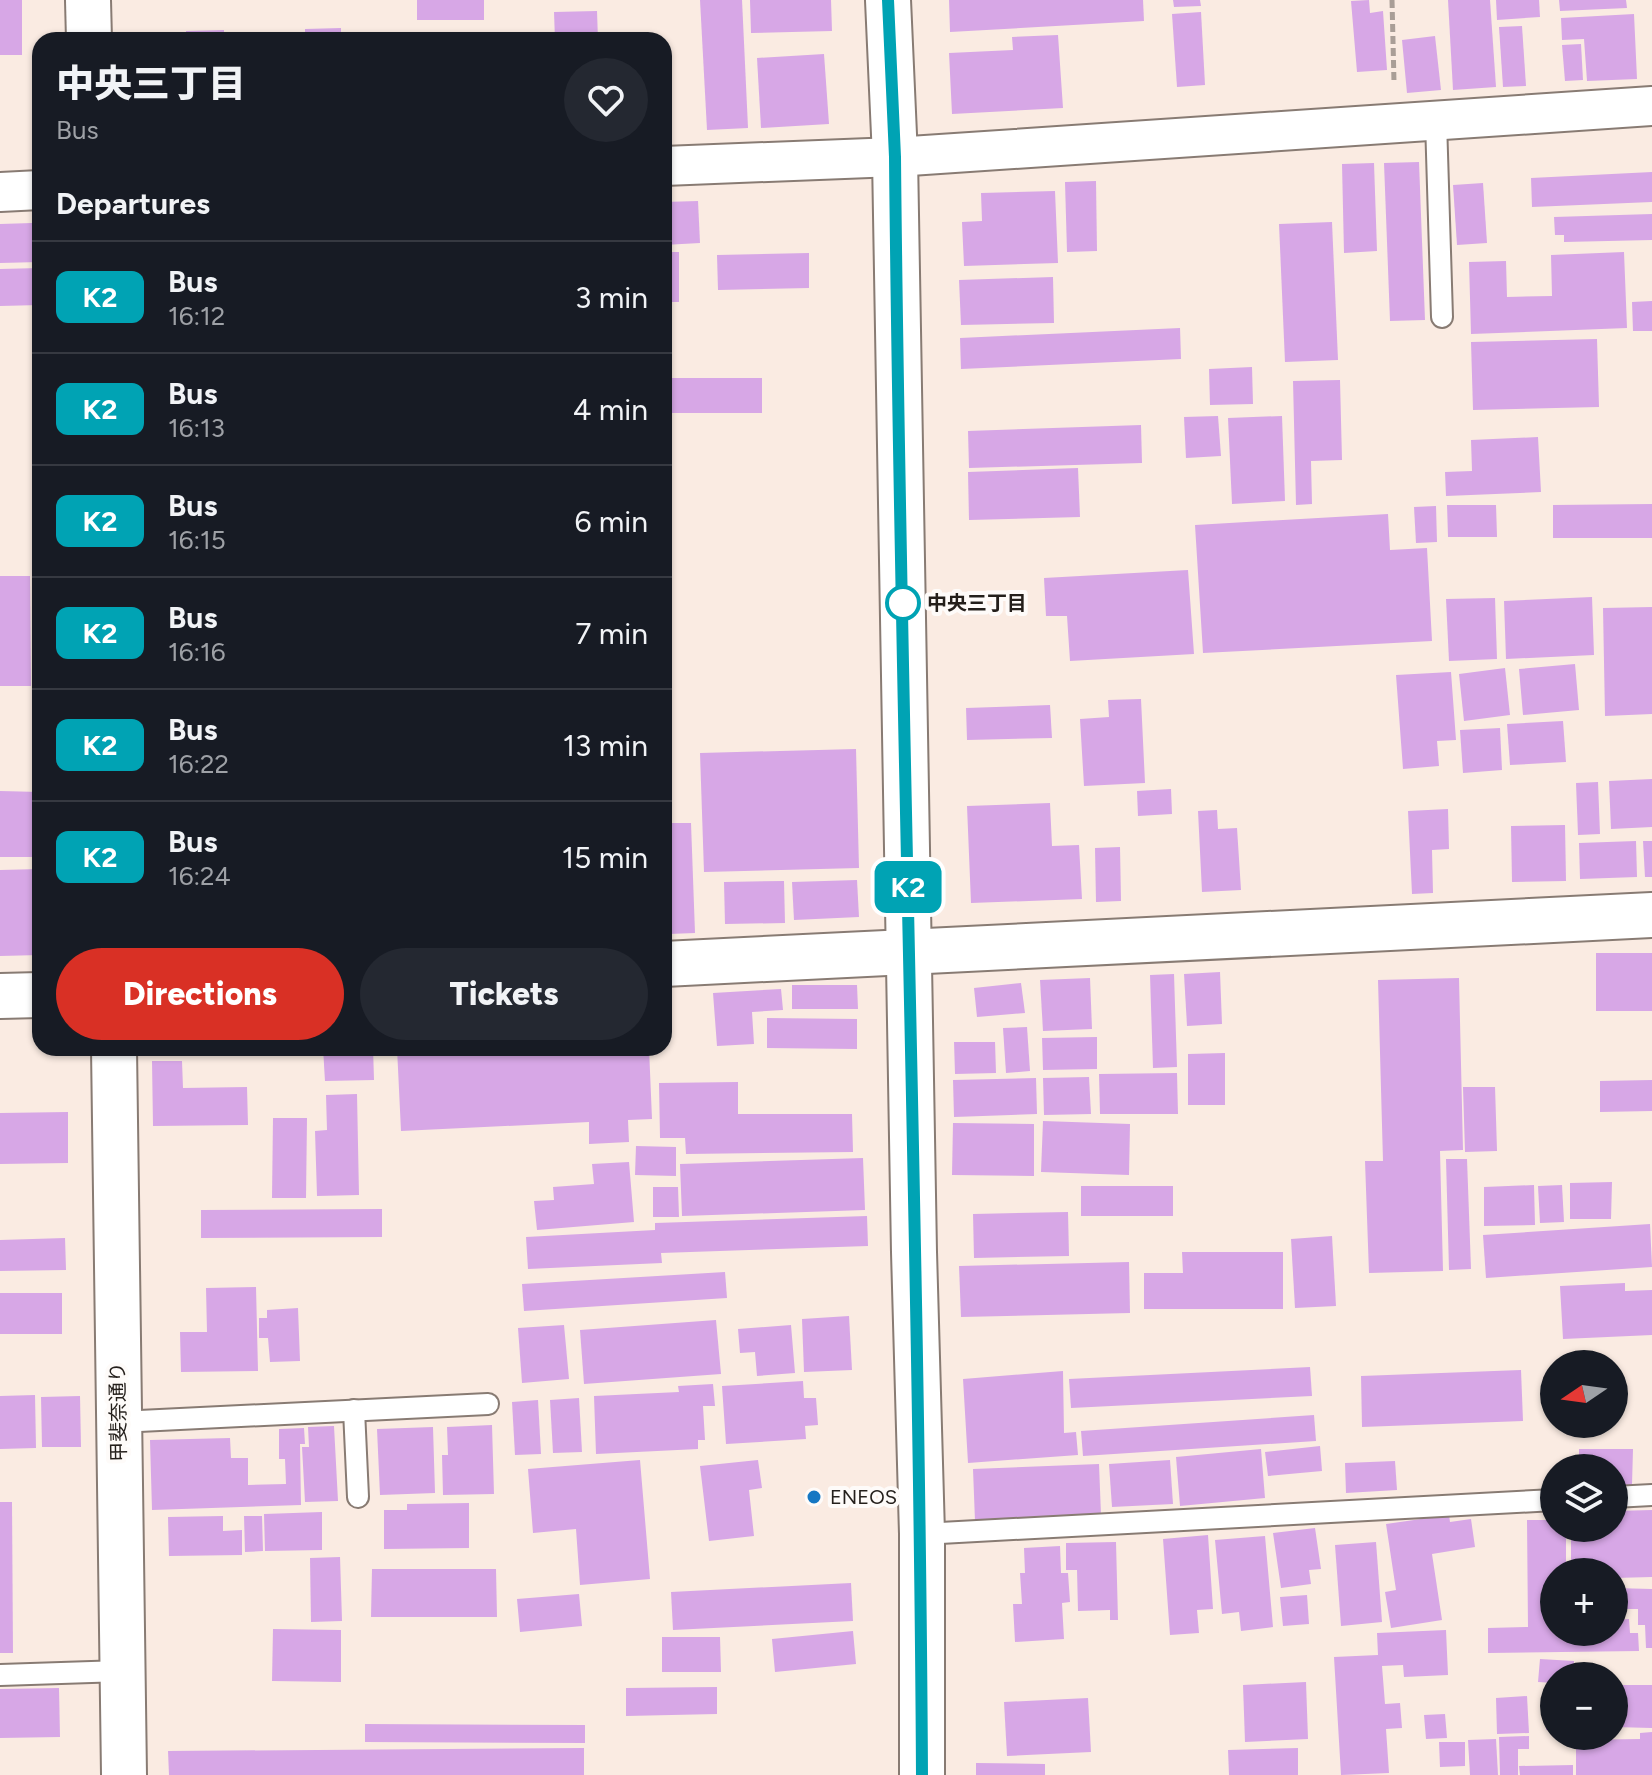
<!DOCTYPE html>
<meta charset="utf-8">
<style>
body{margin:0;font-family:Figtree,"Noto Sans JP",sans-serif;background:#242831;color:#f1f3f6;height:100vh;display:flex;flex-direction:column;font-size:30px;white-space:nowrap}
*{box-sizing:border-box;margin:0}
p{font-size:26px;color:#9ea1a6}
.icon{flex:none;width:44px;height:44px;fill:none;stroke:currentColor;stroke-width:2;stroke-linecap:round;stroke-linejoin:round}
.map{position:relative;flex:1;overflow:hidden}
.drawer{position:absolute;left:32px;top:32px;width:640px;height:1024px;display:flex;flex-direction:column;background:#171b24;border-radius:24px;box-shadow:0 2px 6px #0004}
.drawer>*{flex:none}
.badge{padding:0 16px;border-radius:12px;font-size:28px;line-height:52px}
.needle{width:52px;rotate:257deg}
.fabs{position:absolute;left:1540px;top:1350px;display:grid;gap:16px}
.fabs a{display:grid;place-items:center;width:88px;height:88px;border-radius:50%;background:#171b24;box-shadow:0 2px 6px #0004;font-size:40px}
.map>.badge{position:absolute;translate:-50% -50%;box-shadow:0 0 0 4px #fff}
h2{padding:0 24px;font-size:30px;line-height:72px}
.round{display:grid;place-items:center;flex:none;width:84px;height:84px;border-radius:42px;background:#242831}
.summary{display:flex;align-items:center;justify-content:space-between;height:136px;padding:0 24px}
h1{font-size:38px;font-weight:800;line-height:60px}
.cta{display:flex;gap:16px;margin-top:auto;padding:16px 24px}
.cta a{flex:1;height:92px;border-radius:48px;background:#d93025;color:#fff;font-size:32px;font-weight:800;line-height:92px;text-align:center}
.cta a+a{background:#242831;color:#f1f3f6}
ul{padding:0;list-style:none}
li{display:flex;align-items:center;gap:24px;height:112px;padding:0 24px;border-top:2px solid #363941}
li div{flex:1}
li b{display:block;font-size:30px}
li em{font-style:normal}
li .badge{min-width:88px;font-weight:700;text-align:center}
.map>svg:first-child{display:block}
.building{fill:#d7a7e6}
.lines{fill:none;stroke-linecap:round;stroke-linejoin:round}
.service-casing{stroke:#887b73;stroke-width:24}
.minor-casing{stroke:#887b73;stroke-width:42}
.tertiary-casing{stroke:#887b73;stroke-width:48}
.trunk-casing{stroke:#887b73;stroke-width:48}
.path{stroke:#a99e97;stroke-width:5;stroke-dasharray:8 4;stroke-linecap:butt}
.service{stroke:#fff;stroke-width:20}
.minor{stroke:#fff;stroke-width:38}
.tertiary{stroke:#fff;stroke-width:44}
.trunk{stroke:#fff;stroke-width:44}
.line-casing{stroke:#fff;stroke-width:18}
.line{stroke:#00a3b4;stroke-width:12}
.stop-dot{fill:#fff;stroke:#00a3b4;stroke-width:4}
.poi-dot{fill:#1577c3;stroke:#fefbf9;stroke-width:3}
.labels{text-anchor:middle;stroke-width:8;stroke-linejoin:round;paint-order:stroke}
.stop-label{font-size:20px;font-weight:bold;fill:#241f1b;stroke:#fefbf9;text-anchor:start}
.street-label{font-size:20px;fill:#241f1b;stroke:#fefbf9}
.poi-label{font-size:20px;fill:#241f1b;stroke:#fefbf9;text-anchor:start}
</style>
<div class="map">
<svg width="1652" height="1775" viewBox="0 0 1652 1775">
<rect width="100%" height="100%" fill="#faebe2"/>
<g class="building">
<rect x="0" y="0" width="22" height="55"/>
<rect x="417" y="0" width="67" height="20"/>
<polygon points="700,0 742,0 748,128 707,130"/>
<polygon points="750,0 831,0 832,31 751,33"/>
<polygon points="949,0 1143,0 1144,21 950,32"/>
<polygon points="1173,0 1200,0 1201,6 1174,7"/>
<polygon points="1369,0 1370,13 1383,11 1387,70 1357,72 1351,1"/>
<polygon points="1448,0 1490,0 1496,87 1453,90"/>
<polygon points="1496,0 1539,0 1540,17 1497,20"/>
<polygon points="1559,0 1626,0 1627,8 1560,11"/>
<polygon points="597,11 598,40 555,40 554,12"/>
<polygon points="1201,12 1205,85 1177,87 1172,14"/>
<polygon points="1634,14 1637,79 1587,81 1584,39 1562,40 1561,18"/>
<polygon points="1522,26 1526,86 1503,87 1499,27"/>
<polygon points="341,28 341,40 305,40 305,29"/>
<polygon points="224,30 224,40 186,40 186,31"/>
<polygon points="1058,35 1063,108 952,114 949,53 1013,50 1012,37"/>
<polygon points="1435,36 1441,90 1407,93 1402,40"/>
<polygon points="1581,44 1583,80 1565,81 1562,45"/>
<polygon points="824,54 829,124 761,128 757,58"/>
<polygon points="1419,162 1425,320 1390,321 1384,163"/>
<polygon points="1374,163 1377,251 1344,253 1342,164"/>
<polygon points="1652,172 1652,202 1532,207 1531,178"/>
<polygon points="1096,181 1097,251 1067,252 1065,182"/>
<polygon points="1483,183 1487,243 1457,245 1453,185"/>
<polygon points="1055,191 1058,263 964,266 962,222 982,221 981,193"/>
<polygon points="698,201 700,243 664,245 664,202"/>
<polygon points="1652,214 1652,240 1564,242 1564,235 1555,235 1554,217"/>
<polygon points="1332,222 1338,360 1285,362 1279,224"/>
<polygon points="32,223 33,246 40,246 40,262 0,263 0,224"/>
<rect x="664" y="252" width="15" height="50"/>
<polygon points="1624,252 1627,328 1471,334 1469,262 1506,261 1507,297 1552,296 1551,255"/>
<polygon points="809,253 809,288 718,290 717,255"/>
<polygon points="40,268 40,305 0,306 0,269"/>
<polygon points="1053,277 1054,323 961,325 959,280"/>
<polygon points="1652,301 1652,331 1633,331 1632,302"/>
<polygon points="1180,328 1181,359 961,369 960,338"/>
<polygon points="1597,339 1599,407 1473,410 1471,342"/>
<polygon points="1252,367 1253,404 1210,405 1209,369"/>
<rect x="664" y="378" width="98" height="35"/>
<polygon points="1340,380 1342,460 1311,461 1312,504 1296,505 1293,381"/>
<polygon points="1218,416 1221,456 1186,458 1184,417"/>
<polygon points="1282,416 1285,501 1232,504 1228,418"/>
<polygon points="1141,425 1142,463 969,468 968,431"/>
<polygon points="1538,437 1541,492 1446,496 1445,472 1472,471 1471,440"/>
<polygon points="1078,468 1080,517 969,520 968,472"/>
<polygon points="1652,504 1652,538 1553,538 1553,505"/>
<polygon points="1447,505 1496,505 1497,537 1448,537"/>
<polygon points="1436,506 1437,542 1416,543 1414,507"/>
<polygon points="1388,514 1390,550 1427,548 1432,641 1203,653 1195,525"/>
<polygon points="1188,570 1194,654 1070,661 1067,616 1046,616 1044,578"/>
<polygon points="0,576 30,576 31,686 0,686"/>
<polygon points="1592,597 1594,655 1506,659 1504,601"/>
<polygon points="1495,598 1497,659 1449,661 1446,599"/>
<polygon points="1652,607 1652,714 1605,716 1603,608"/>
<polygon points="1575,664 1579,710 1523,715 1519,669"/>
<polygon points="1505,668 1510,715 1464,721 1459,674"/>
<polygon points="1451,672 1456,740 1437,741 1439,766 1403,769 1396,675"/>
<polygon points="1141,699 1145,783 1084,786 1080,719 1109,717 1108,700"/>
<polygon points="1050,705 1052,738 967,740 966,708"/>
<polygon points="1563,721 1566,762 1510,765 1507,724"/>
<polygon points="1500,728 1502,770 1463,773 1460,730"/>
<polygon points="856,749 859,868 704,872 700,753"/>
<polygon points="1652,779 1652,827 1611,829 1609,781"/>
<polygon points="1598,782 1600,834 1578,835 1576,783"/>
<polygon points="1171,789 1172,814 1138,816 1137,791"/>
<polygon points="0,791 40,792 40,857 0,857"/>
<polygon points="1050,803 1052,846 1079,845 1082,899 971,903 967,806"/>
<polygon points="1448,809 1449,849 1432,850 1433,893 1412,894 1408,811"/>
<polygon points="1217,810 1218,829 1237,828 1241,890 1202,892 1198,811"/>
<polygon points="665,823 691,823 695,933 669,934"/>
<polygon points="1565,825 1566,881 1512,882 1511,826"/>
<polygon points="1636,841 1637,877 1580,879 1579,843"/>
<polygon points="1643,841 1652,841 1652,877 1645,877"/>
<polygon points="1120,847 1121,901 1096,902 1095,848"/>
<polygon points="40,869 40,955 0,956 0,870"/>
<polygon points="857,880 859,917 794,920 792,882"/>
<polygon points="784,881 785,923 725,924 724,882"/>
<rect x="1596" y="953" width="56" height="58"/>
<polygon points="1220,972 1222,1024 1187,1026 1184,974"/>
<polygon points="1174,974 1177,1067 1153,1068 1150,975"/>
<polygon points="1090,978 1092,1029 1043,1031 1040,980"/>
<polygon points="1459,978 1463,1150 1440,1151 1443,1271 1369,1273 1365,1161 1383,1161 1378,980"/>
<polygon points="1021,983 1025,1013 977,1017 974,988"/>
<polygon points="792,985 857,985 858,1009 792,1009"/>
<polygon points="781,989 783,1010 752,1012 754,1044 717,1046 713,993"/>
<polygon points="767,1018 857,1019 857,1049 767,1048"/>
<polygon points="1027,1027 1030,1071 1006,1073 1003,1028"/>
<polygon points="1097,1037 1097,1069 1043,1070 1042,1038"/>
<polygon points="954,1042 995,1042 996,1073 955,1074"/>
<polygon points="196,1048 260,1048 260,1053 196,1054"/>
<polygon points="323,1048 373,1048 374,1080 325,1081"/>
<polygon points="397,1048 649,1048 652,1119 628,1120 629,1142 589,1144 589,1122 401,1131"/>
<polygon points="1225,1053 1225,1105 1188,1105 1188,1054"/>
<polygon points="152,1061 182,1061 183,1088 247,1087 248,1125 153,1126"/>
<polygon points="1177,1073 1178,1114 1100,1114 1099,1074"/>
<polygon points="1089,1077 1091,1114 1044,1115 1043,1078"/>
<polygon points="1036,1078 1037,1114 954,1117 953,1080"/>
<polygon points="1652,1080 1652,1111 1600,1112 1600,1081"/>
<polygon points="738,1082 738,1114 852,1114 853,1152 686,1154 685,1138 660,1138 659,1083"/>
<polygon points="1463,1087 1495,1087 1497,1151 1465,1152"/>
<polygon points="357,1094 359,1195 317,1196 315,1131 327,1130 326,1095"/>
<polygon points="68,1112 68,1163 0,1164 0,1113"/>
<polygon points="273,1118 307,1118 306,1198 272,1198"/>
<polygon points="1043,1121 1130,1124 1129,1175 1041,1172"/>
<polygon points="953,1123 1034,1124 1034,1176 952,1175"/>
<polygon points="636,1146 676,1147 676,1176 635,1175"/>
<polygon points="863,1158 865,1210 682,1216 680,1164"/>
<polygon points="1446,1159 1467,1159 1471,1269 1449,1270"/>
<polygon points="629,1162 634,1222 537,1230 534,1201 554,1200 553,1187 594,1184 592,1164"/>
<polygon points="1612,1182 1611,1219 1570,1219 1570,1183"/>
<polygon points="1534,1185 1535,1225 1484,1226 1484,1187"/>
<polygon points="1562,1185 1564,1222 1540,1223 1538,1186"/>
<rect x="1081" y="1186" width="92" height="30"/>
<polygon points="653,1187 678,1187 679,1217 653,1217"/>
<polygon points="382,1209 382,1237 201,1238 201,1210"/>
<polygon points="1068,1212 1069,1256 974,1258 973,1214"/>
<polygon points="867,1216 868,1246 661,1253 662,1263 528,1269 526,1237 655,1230 655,1223"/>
<polygon points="1650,1224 1652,1267 1486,1278 1483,1235"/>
<polygon points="1332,1236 1336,1306 1295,1308 1291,1239"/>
<polygon points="65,1238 66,1270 0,1271 0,1240"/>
<polygon points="1182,1252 1283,1252 1283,1309 1144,1309 1144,1273 1183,1273"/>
<polygon points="1129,1262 1130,1313 961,1317 959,1266"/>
<polygon points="725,1272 727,1298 524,1311 522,1284"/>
<polygon points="1625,1283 1625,1291 1652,1290 1652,1335 1563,1339 1560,1286"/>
<polygon points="256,1287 258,1371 181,1372 180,1332 207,1332 206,1288"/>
<rect x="0" y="1293" width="62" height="41"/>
<polygon points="298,1308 300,1361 270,1362 268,1338 259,1338 259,1318 267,1318 267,1310"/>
<polygon points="849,1316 852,1370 804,1372 802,1319"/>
<polygon points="716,1320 721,1374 584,1384 580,1330"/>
<polygon points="564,1325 569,1379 522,1383 518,1328"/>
<polygon points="791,1325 795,1373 757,1376 755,1352 740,1353 738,1329"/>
<polygon points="1310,1367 1312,1396 1071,1408 1069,1379"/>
<polygon points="1521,1370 1523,1421 1362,1427 1361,1376"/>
<polygon points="1063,1371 1064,1433 1076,1432 1078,1455 968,1463 963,1379"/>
<polygon points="803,1381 804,1398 816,1398 818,1425 805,1426 806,1439 726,1444 722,1386"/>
<polygon points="713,1384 715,1406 703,1406 705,1440 698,1440 698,1449 596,1454 594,1396 679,1392 678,1386"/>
<polygon points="35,1395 36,1448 0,1449 0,1396"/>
<polygon points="80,1396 81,1447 42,1447 41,1397"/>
<polygon points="579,1398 582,1452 553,1453 550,1400"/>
<polygon points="538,1400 541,1454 515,1455 512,1402"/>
<polygon points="1314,1415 1316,1441 1083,1456 1081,1431"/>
<polygon points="492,1425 494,1494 443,1495 442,1455 448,1455 447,1427"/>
<polygon points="334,1426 338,1501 305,1502 302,1447 309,1447 308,1427"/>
<polygon points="433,1427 435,1493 380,1495 377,1429"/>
<polygon points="304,1428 305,1444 300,1444 301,1505 152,1510 150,1440 230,1438 231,1458 248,1458 248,1485 286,1484 285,1459 279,1459 279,1429"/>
<polygon points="1320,1446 1322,1471 1268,1476 1265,1452"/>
<polygon points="1261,1449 1265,1498 1180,1506 1176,1457"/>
<polygon points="1579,1449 1633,1449 1632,1485 1614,1485 1614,1468 1579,1468"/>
<polygon points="640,1460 650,1579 580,1585 576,1529 533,1533 528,1469"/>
<polygon points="758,1460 762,1488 749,1490 754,1536 709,1541 700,1466"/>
<polygon points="1170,1460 1173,1504 1112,1507 1109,1464"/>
<polygon points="1395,1461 1397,1490 1346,1493 1345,1463"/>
<polygon points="1099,1464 1101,1515 975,1521 973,1469"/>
<polygon points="0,1502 12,1502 13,1653 0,1653"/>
<polygon points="469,1503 469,1548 384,1549 384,1510 407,1510 407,1504"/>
<polygon points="1652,1510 1652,1577 1614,1578 1614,1572 1571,1572 1571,1528 1614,1528 1614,1511"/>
<polygon points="322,1512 322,1550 265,1551 264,1514"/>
<polygon points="1449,1515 1450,1522 1471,1519 1475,1547 1432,1554 1442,1620 1391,1628 1385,1592 1396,1590 1386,1524"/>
<polygon points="223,1516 223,1531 242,1530 242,1555 169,1556 168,1517"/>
<polygon points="244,1516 262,1516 263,1551 245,1552"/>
<polygon points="1527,1520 1554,1520 1554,1528 1566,1528 1566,1572 1554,1572 1554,1632 1614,1632 1614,1620 1629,1619 1630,1633 1638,1633 1639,1651 1488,1653 1488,1628 1528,1627"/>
<polygon points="1315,1528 1321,1569 1309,1570 1311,1584 1281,1588 1273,1533"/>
<polygon points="1208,1535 1213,1609 1197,1610 1199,1633 1170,1635 1163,1539"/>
<polygon points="1265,1536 1273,1627 1241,1631 1239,1612 1222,1614 1215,1540"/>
<polygon points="1116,1542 1118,1620 1110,1620 1110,1610 1078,1611 1077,1570 1066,1570 1066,1543"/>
<polygon points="1376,1542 1382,1622 1341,1626 1335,1545"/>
<polygon points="1060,1546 1061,1573 1068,1573 1070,1602 1062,1603 1064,1639 1015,1642 1013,1604 1022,1604 1020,1573 1025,1573 1024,1548"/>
<polygon points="340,1557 342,1621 311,1622 310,1558"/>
<polygon points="372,1569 496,1569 497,1617 371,1617"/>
<polygon points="851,1583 853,1621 673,1630 671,1592"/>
<polygon points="1614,1588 1652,1589 1652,1648 1646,1648 1645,1625 1638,1625 1638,1609 1614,1609"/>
<polygon points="579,1594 582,1626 520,1632 517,1599"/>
<polygon points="1307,1595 1309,1624 1283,1626 1280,1597"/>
<polygon points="273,1629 341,1630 341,1682 272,1681"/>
<polygon points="1446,1630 1448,1675 1404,1677 1403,1665 1382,1666 1385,1704 1400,1703 1402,1728 1386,1729 1389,1773 1341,1775 1334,1657 1378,1655 1377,1633"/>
<polygon points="853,1631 856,1664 775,1672 772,1639"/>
<polygon points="662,1637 720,1637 721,1672 662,1672"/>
<polygon points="1540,1659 1574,1661 1573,1676 1554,1676 1554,1683 1538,1682"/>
<polygon points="1306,1682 1308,1739 1245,1742 1243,1685"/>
<polygon points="1614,1685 1652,1685 1652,1728 1614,1727"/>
<polygon points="717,1687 717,1714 626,1716 626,1688"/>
<polygon points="59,1688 60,1737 0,1738 0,1689"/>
<polygon points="1527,1696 1529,1733 1497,1734 1496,1698"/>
<polygon points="1088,1698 1091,1752 1007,1756 1004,1702"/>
<rect x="1546" y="1698" width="8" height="32"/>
<polygon points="1445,1714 1447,1738 1426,1739 1424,1715"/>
<polygon points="365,1724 585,1725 585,1743 365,1742"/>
<polygon points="1652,1732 1652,1775 1576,1775 1576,1740 1640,1739 1640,1733"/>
<polygon points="1529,1736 1529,1749 1518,1749 1518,1775 1500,1775 1499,1737"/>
<polygon points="1496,1739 1498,1775 1470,1775 1468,1740"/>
<polygon points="1439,1742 1465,1742 1465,1766 1440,1767"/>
<polygon points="584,1748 584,1775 169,1775 168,1751"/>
<polygon points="1298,1748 1298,1775 1229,1775 1228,1750"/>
<polygon points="976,1763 1045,1764 1045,1775 976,1775"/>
<polygon points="1573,1765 1573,1775 1520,1775 1519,1766"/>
</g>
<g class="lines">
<defs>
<g id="service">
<polyline points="1436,121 1442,317"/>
<polyline points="354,1410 358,1497"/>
<polyline points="119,1422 488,1404"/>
<polyline points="1614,1497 1652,1495"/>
<polyline points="922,1534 1554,1500"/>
<polyline points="0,1675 122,1671"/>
</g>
<g id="minor">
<polyline points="664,166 895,157 1652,106"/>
<polyline points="0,192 40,190"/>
</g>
<g id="tertiary">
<polyline points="88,0 89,40"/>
<polyline points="664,964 1652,915"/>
<polyline points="0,996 40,995"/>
<polyline points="114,1048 124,1775"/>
</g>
<polyline id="trunk" points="888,0 895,157 914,1252 922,1534 922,1775"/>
</defs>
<use href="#service" class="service-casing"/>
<use href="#minor" class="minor-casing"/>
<use href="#tertiary" class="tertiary-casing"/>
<use href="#trunk" class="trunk-casing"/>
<polyline class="path" points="1392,0 1394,82"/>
<use href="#service" class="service"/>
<use href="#minor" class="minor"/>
<use href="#tertiary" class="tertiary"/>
<use href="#trunk" class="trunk"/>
</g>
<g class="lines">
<defs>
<path id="line" d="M888,0L895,157C900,697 919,1236 922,1775"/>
</defs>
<use href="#line" class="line-casing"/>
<use href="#line" class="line"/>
</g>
<circle class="stop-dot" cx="903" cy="603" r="16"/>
<circle class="poi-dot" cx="814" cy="1497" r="8"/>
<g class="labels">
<g class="stop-label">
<text x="927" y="610">中央三丁目</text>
</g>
<g class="street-label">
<text transform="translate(118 1412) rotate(-91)" y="7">甲斐奈通り</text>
</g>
<g class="poi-label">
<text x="830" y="1504">ENEOS</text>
</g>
</g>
</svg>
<div class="fabs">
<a><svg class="needle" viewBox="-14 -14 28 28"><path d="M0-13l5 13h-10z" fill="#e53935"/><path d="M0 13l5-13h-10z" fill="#9ea1a6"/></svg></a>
<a><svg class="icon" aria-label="layers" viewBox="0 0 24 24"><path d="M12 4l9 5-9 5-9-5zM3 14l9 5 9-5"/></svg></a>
<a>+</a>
<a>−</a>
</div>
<b class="badge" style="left:908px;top:887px;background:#00a3b4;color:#fff">K2</b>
<section class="drawer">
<div class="summary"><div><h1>中央三丁目</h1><p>Bus</p></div><a class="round"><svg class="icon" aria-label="heart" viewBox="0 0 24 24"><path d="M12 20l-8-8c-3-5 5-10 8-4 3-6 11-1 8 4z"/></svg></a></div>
<h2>Departures</h2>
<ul>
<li><span class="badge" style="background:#00a3b4;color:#fff">K2</span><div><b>Bus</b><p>16:12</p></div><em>3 min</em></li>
<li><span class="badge" style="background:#00a3b4;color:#fff">K2</span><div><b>Bus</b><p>16:13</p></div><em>4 min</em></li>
<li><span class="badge" style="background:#00a3b4;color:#fff">K2</span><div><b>Bus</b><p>16:15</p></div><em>6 min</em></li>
<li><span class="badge" style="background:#00a3b4;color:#fff">K2</span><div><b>Bus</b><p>16:16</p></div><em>7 min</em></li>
<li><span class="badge" style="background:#00a3b4;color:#fff">K2</span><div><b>Bus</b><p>16:22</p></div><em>13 min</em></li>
<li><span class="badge" style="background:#00a3b4;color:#fff">K2</span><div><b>Bus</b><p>16:24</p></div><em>15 min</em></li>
</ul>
<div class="cta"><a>Directions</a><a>Tickets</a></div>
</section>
</div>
